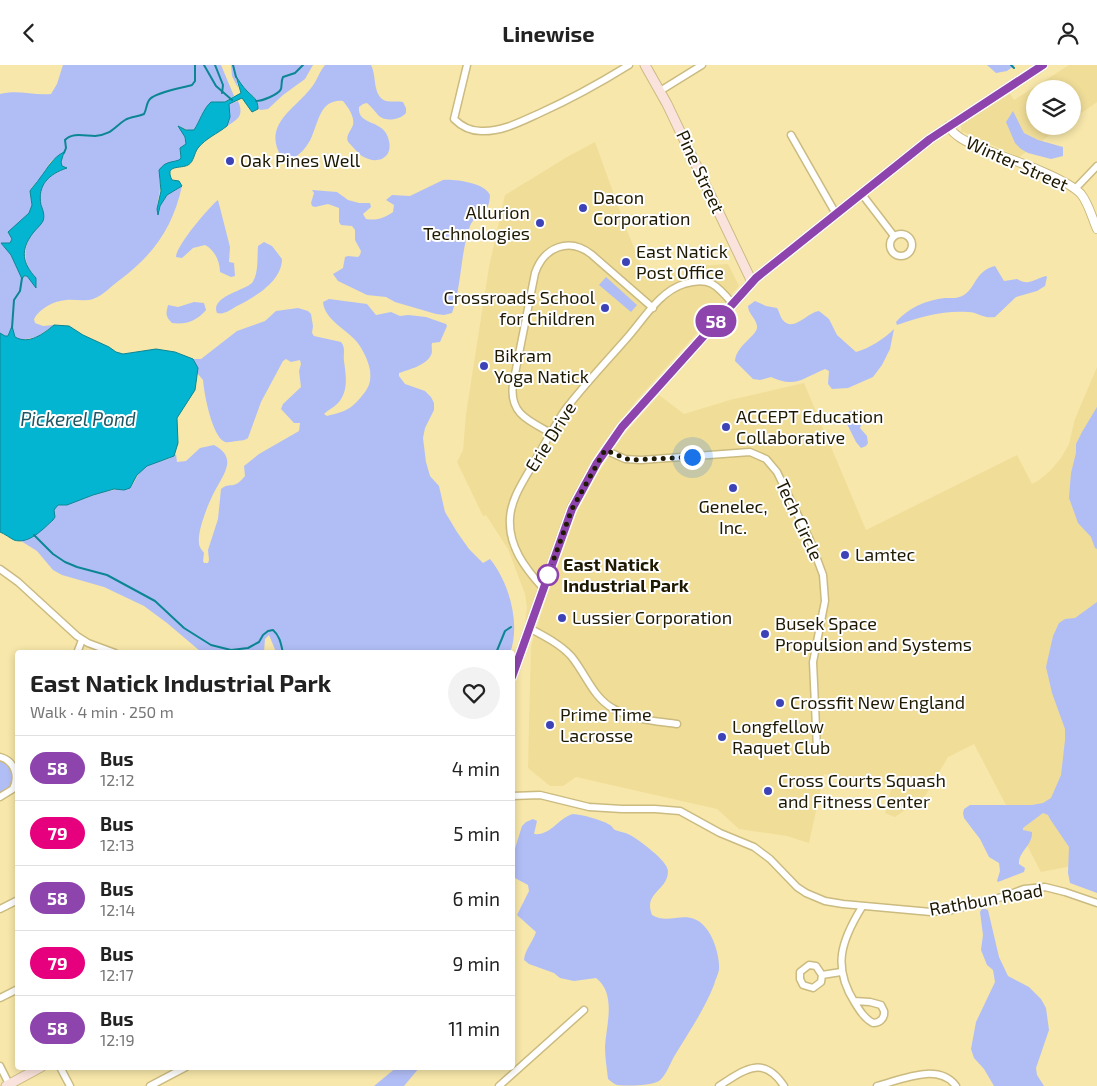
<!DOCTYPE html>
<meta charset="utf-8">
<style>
body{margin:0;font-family:"Exo 2",sans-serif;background:#f2f2f2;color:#222;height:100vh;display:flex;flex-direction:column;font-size:19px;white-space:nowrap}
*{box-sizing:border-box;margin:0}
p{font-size:16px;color:#767676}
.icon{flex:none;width:28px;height:28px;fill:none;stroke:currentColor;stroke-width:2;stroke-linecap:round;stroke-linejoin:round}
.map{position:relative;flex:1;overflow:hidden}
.sheet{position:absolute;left:15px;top:585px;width:500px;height:420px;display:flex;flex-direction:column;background:#fff;border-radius:5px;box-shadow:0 2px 8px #0003}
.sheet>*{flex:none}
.badge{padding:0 10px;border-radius:16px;font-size:18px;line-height:32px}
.tools{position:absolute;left:1026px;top:15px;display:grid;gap:10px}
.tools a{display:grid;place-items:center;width:55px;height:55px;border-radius:50%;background:#fff;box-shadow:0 2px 8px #0003;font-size:25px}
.you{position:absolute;width:25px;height:25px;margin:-12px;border:4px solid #fff;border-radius:50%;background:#1a73e8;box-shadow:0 0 0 8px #1a73e833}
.map>.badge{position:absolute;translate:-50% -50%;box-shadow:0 0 0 2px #fff}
.round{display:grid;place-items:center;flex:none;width:52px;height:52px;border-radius:26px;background:#f2f2f2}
.headline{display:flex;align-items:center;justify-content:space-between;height:85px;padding:0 15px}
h1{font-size:24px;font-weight:700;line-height:38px}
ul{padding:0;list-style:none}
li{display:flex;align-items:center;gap:15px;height:65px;padding:0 15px;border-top:1px solid #e0e0e0}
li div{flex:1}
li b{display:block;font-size:19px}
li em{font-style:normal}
li .badge{min-width:55px;font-weight:700;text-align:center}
header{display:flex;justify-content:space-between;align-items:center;height:65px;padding:0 15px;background:#fff;font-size:22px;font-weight:700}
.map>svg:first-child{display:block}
.built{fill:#f0dd98}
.green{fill:#b1bef6;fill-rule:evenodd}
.water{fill:#04b5d2;stroke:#0c8694}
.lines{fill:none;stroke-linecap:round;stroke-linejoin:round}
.stream{stroke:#0c8694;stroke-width:2}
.minor-casing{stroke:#cbbb80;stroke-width:9}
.tertiary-casing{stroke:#cbbb80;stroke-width:10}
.secondary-casing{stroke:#cbbb80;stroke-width:11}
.minor{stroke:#fff;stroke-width:6}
.tertiary{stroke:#fff;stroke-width:8}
.secondary{stroke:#fbe3dd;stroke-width:9}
.line-casing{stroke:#fff;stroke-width:11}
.line{stroke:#8e44ad;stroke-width:8}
.walk{stroke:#1f1902;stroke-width:5;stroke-dasharray:0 9}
.poi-dot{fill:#3d43b7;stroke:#fff;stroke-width:2}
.stop-dot{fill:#fff;stroke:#8e44ad;stroke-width:2.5}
.labels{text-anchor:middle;stroke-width:4;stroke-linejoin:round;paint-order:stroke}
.poi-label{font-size:18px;fill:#1f1902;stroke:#fff;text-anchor:start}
.street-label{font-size:18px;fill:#1f1902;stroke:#fff}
.stop-label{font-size:18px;font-weight:bold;fill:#1f1902;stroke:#fff;text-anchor:start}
.water-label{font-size:19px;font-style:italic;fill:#1e5764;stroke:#fff}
</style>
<header><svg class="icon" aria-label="back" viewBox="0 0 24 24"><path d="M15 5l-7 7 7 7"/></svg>Linewise<svg class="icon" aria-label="person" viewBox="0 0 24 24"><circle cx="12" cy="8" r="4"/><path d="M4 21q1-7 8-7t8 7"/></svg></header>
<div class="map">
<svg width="1097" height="1021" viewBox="0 0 1097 1021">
<rect width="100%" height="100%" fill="#f7e7aa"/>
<g class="built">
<polygon points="1069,0 1097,0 1097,37 1073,54 1072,24 1035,24 1035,61 1063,61 1019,92 961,66 961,59 1010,29 1014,35"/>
<polygon points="595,77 626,163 643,205 728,199 739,221 636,336 600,383 565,446 525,559 527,542 525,529 508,484 486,450 483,451 457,397 463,385 466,349 489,202 505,130 567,92"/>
<polygon points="1097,302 1097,796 1041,807 974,679 948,692 925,731 895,752 885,748 892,721 824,709 809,778 787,771 739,764 717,744 576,712 563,721 550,721 528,703 531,581 552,514 576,448 596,412 621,373 659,330 684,349 730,335 804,318 866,465 1017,390 1032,419 1039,415 1050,406 1061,393 1069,379 1075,354"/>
</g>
<g class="green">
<path d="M63,0H221L234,31L225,37H211C203,44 200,56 194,65L191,66L180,62L185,72L186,79L180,83L181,93L179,95L159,113C163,127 155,136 158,148L160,141L167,130L182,121C173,162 154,189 121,214C111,221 104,230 93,234C83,237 75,234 66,235C54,236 40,243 34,254L35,258L43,261L54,260L37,272L21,275L15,272L12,263L8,271H5L0,268V29C18,24 33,31 51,29L57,19ZM64,88L61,97L62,101L66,103C53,109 39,116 40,133C40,139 44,145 44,152C44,157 39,161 36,164C18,186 26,199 36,222L27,211L22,213L11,190L2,178H10L12,174L8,168L29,148L32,140L30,126L32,122L39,116L51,96Z"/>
<path d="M231,0H313L305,14L283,30L268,44L261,45L258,44C258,35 254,32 247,26C243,23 240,17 236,12L238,23L232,11Z"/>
<path d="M325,0H371C377,11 372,31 386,36C392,37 397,36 403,37L406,43V48C400,55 386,57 379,51C375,47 372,42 367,38L363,39L359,42C357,62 385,53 389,76C393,94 376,100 362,91C360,90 351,80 349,78C344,72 351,66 353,60C355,52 348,42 343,36C321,34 319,55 312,71C308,81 301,89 292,94L281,91C263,59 294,45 311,23C317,16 319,7 325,0Z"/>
<polygon points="987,0 1015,0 1007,6 996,8"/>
<path d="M238,36C244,50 239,54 227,61L230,52L229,39Z"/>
<polygon points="1013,46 1024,68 1038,75 1063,82 1063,91 1051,94 1028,88 1021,84 1015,78 1006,57"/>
<path d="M443,115C455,114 485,118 490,130C489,153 476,147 470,161C460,189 462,220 452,248L444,250L436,249L395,237L386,232L367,230L338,216L333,209L343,203L345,192L348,191L358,192L360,190L361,186L355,175V165L352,161L341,160L339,157V143L328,139L315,142L312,141L311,138L314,128L312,125L337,127L348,135L359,138H370L371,142L363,149L366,154C377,156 384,153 393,147L394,140L386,135L392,130L410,131Z"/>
<path d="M218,135L230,182L229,197L234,198L235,211L231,212L220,207C220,197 215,185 205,180L193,183L182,193L176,192C176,181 209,142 218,135Z"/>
<path d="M264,177L272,181L282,194C282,216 255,232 239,240C231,244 225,250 217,248C210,232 243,226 252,218C259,208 257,193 258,181Z"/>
<path d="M995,201L1004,216L1017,214C1029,221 1032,215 1046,211L1047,212L1045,221L1037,226L1016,232L995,252C983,254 978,247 968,247C945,245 919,252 897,260L896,257C908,243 926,235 945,233C951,233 958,234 964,230C977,221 975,206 995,201Z"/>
<polygon points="606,212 637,240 631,247 599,220"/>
<path d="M329,234L367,239L376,250L391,247L400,251L408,250L426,252L446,259L447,261L440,277L432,278C431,282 433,287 431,290C427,300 408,305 399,308V311L405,319L425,326L431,332L434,338V345L425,363L423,373L426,397L430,411L439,421L445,447L457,467L469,484L483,498L490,494C509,517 521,559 510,588L276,587L269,570L265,574L264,587L200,586L167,558L144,541L104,522L62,510L53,505L37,486L21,476L34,470L53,455L54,445L58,440C78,439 94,427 114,425C120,424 126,426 132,420C138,413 137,406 148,400C157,395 170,396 176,389L177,397L186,396L200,383L214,380C236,392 226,406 217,422C210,434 197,465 199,478C199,482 202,485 204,488L203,496L204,498H208L209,495L208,485L218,454L221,424C231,416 233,426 245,411L244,401L259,389L299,366L300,358H294L281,344L283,339L301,322L299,306L301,299L300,295L291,297L286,294L283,296L261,337L248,373C244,376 242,375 237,376C233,376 229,378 225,377C212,372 204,328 203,315L198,309V303L193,294H201L237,266L265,256L276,246L298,243L308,246L311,249L313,261L312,268L314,271L341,277C346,283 343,289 344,296C346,311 349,327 337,339C333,343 328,345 324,349L327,351C347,346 352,344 365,327C370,320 371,314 370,305C368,295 363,285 357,277C347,265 324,254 323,237Z"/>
<path d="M755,236L766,241L777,243C779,246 780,251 782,254C793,269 807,247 819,246L829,254L837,270L856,287C870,283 884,274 894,264L890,284L882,300L873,312L848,323L832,324L828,319L829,306L825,304C801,314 796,323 771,312L760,315L753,314L735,296C736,281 756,271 757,263C758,255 748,249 748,241Z"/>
<path d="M194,237L204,238L206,245C197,256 185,260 172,258C165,251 166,249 168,240L178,242Z"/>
<polygon points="1097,342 1097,484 1095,483 1091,472 1078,458 1069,433 1071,408 1076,388 1076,379 1082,367"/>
<polygon points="854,345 859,346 863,356 860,363 867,371 868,378 866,381 861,383 856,377 842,349"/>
<path d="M1097,537V828L1070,818L1068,808L1069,782L1050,754L1048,750L1043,748L1023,763V765L1032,767C1033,780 1018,787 1019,799L1025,803L1024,807L998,817L997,816L1000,806L999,798L989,792L980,774L964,753L963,748L964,744L970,740H1032L1043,738L1051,733L1061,710L1065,675V664L1052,628L1046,602L1053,571L1059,558L1065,554L1075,553Z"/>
<polygon points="0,692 8,695 16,717 0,732"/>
<path d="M573,749C583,750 600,754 610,760C612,761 613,764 615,765C620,767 625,767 630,770C639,775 668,796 668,806C668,826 643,827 652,850C670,861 688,842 705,862C714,872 720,892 719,905C718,910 715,915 714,920C704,945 689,967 675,990C670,998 666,1011 659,1016C649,1021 629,1021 617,1020C614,1019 611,1016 608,1014C607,1004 605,993 605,982C606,961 617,929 596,913L574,916L560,913L554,908L529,899L524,895C525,884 533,877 536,867L517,850L529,826L528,820L513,812V790L522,761L526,757L533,754L537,756L534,769C551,771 558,753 573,749Z"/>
<polygon points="982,843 988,845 999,892 1008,911 1029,922 1041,934 1046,943 1049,965 1036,1003 1037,1010 1044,1021 994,1021 984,1004 974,993 971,984 976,957 995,917 993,905 987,900 981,885 983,870 980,847"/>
<polygon points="397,1002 419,1003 404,1021 374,1021"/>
</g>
<g class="water">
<path d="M236,11C239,16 243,22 247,26C253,32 258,34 258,44L252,47L242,33L229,39L230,52L227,61C217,69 206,73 198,83C194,88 194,97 188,100C181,104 164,99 172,115L179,116L182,121L167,130L160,141L158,150L157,144L161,126L159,105C166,96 170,98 179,95L181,93L180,83L186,79L185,72L178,61L186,65H194C200,56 203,44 211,37H225L241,28Z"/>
<path d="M64,87L61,97L62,101L67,103C49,109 37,120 41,140C43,145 45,151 43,156C41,160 36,164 33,168C20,185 22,198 36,213V223L27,211H24L22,214L11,190L1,178H10L12,174L8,167L29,148L32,140L30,126C33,121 37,118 40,113C48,103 52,93 64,87Z"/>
<path d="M54,260L69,261L83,270L109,282L116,287L123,289L156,284L175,287L193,294L198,303L195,325L177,353L178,378L174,391L147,401L137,410L130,423L124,425L114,424L93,430L67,440H58L54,445L55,452L53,455C44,463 29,480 14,475C10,473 5,469 0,467V268L5,271H8L12,261L15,272C29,280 43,269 54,260Z"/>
</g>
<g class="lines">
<g class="stream">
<polyline points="204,0 216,21 232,35"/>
<polyline points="215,0 223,20 222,28"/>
<polyline points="233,0 236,12"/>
<polyline points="1011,0 1014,3"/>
<path d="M256,36C262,36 278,30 281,24C282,20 281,16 283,12L295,8L303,0"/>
<path d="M64,88L66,83L65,75C72,67 85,71 95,71C111,70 114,62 125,55C131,51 138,52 144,49C147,44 146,38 150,34C157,27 182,23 192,20L195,16V0"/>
<polyline points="12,263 14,235 20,226 22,213"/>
<path d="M34,470L53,489L65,497L77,502L107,510L155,536L184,563L211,580L231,585L248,583L259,577L263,570L268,566L273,565C280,571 281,579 283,588"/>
<polyline points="496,588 505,566 511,562"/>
</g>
<defs>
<g id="minor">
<path d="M467,0L454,54C462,62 470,66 481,66C502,67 522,56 540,48C571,34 600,18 629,0"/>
<polyline points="660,26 702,0"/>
<polyline points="791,70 836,149"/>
<polyline points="1075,124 1097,101"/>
<polyline points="861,128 894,171"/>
<circle cx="901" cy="180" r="11"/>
<path d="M551,368C529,356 509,349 513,319L535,208C544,182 569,172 591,189L653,243"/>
<polyline points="605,385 625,394 641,395 750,387 766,394 777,407 810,475 823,510 825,536 813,597 817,684"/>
<polyline points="0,504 18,517 77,571 88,578 115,588"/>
<path d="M543,523C525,503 508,481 510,453C511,434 523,417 532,401C543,382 553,363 565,345C584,320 606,297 627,273C643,255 660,226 684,219C709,211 717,220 732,238"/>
<path d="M529,563C544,571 560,579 571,591C586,609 593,633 614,644C633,655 656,656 677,659"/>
<polyline points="77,588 82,575"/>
<path d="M0,692C15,696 19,711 13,724L0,732"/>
<polyline points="512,731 540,730 589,742 622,744 655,744 680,746 720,768 754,782 770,794 797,822 806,828 825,836 843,839 931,847 952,845 1002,832 1024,824 1045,822 1065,827 1097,838"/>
<polyline points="0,844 18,835"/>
<polyline points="822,910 821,917 813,923 803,920 800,914 800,907 809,900 816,901 822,910 841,907"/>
<polyline points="0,933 18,924"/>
<path d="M854,936L870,937L881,940L884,946C885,953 880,958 873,958C865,954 860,946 855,938C832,902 841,876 862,842"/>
<polyline points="0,1001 9,1019"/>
<polyline points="60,1002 70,1021"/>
<polyline points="150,1021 186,1002"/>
<polyline points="499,1021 584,945"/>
<path d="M719,1021C744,1005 763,989 784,1021"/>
<path d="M877,1021C901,1015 938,997 956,1021"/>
</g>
<path id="tertiary" d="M948,61C957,74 970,78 983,84C1007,93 1065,112 1081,129C1089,139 1092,153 1097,164"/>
<g id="secondary">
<polyline points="645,0 667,39 752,217"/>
<polyline points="512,612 572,443 597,398 622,362 756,213 930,74 1043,0"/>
<polyline points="6,1021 41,1002"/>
</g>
</defs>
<use href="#minor" class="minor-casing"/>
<use href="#tertiary" class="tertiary-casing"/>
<use href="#secondary" class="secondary-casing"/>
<use href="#minor" class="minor"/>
<use href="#tertiary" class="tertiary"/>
<use href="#secondary" class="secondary"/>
</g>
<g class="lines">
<defs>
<polyline id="line" points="512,612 572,444 597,398 622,362 756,213 930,74 1043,0"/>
</defs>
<use href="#line" class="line-casing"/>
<use href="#line" class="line"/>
<polyline class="walk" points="548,510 572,444 605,385 630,395 692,392"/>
</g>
<g class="poi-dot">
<circle cx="230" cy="96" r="5"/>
<circle cx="583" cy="143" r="5"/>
<circle cx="540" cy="158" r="5"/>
<circle cx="626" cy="197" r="5"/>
<circle cx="605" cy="243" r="5"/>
<circle cx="484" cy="301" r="5"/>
<circle cx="726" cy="362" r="5"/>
<circle cx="733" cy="423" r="5"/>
<circle cx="845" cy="490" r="5"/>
<circle cx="562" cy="553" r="5"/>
<circle cx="765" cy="569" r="5"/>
<circle cx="780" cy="638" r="5"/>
<circle cx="550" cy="660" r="5"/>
<circle cx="722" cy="672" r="5"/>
<circle cx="768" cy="726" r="5"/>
</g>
<circle class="stop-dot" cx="548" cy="510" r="10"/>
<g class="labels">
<g class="poi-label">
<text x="240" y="102">Oak Pines Well</text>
<text x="593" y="139">Dacon<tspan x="593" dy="21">Corporation</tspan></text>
<text x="530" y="154" text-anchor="end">Allurion<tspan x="530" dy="21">Technologies</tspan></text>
<text x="636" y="193">East Natick<tspan x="636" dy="21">Post Office</tspan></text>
<text x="595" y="239" text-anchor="end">Crossroads School<tspan x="595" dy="21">for Children</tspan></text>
<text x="494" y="297">Bikram<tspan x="494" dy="21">Yoga Natick</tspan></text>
<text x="736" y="358">ACCEPT Education<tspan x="736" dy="21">Collaborative</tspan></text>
<text x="733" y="448" text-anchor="middle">Genelec,<tspan x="733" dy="21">Inc.</tspan></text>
<text x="855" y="496">Lamtec</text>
<text x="572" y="559">Lussier Corporation</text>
<text x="775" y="565">Busek Space<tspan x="775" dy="21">Propulsion and Systems</tspan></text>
<text x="790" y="644">Crossfit New England</text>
<text x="560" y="656">Prime Time<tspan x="560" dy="21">Lacrosse</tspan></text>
<text x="732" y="668">Longfellow<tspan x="732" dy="21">Raquet Club</tspan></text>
<text x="778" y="722">Cross Courts Squash<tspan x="778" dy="21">and Fitness Center</tspan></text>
</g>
<g class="street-label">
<text transform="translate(1017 99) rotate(24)" y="6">Winter Street</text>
<text transform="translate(700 107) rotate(65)" y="6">Pine Street</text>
<text transform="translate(551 372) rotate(-58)" y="6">Erie Drive</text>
<text transform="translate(799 455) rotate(65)" y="6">Tech Circle</text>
<text transform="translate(986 835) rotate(-10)" y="6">Rathbun Road</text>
</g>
<g class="stop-label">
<text x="563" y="506">East Natick<tspan x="563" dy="21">Industrial Park</tspan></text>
</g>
<g class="water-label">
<text x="78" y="361">Pickerel Pond</text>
</g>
</g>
</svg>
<div class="tools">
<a><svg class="icon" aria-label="layers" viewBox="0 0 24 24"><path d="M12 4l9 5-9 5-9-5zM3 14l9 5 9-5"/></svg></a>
</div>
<div class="you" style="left:692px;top:392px"></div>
<b class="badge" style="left:716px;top:256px;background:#8e44ad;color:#fff">58</b>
<section class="sheet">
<div class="headline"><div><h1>East Natick Industrial Park</h1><p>Walk · 4 min · 250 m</p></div><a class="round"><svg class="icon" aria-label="heart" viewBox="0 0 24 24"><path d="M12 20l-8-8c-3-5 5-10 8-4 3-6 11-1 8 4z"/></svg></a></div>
<ul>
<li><span class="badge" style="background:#8e44ad;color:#fff">58</span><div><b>Bus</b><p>12:12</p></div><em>4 min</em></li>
<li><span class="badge" style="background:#e6007e;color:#fff">79</span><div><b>Bus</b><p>12:13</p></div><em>5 min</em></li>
<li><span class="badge" style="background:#8e44ad;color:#fff">58</span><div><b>Bus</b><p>12:14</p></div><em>6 min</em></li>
<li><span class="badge" style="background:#e6007e;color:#fff">79</span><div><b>Bus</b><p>12:17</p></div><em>9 min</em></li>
<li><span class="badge" style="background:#8e44ad;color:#fff">58</span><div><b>Bus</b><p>12:19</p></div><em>11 min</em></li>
</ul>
</section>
</div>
